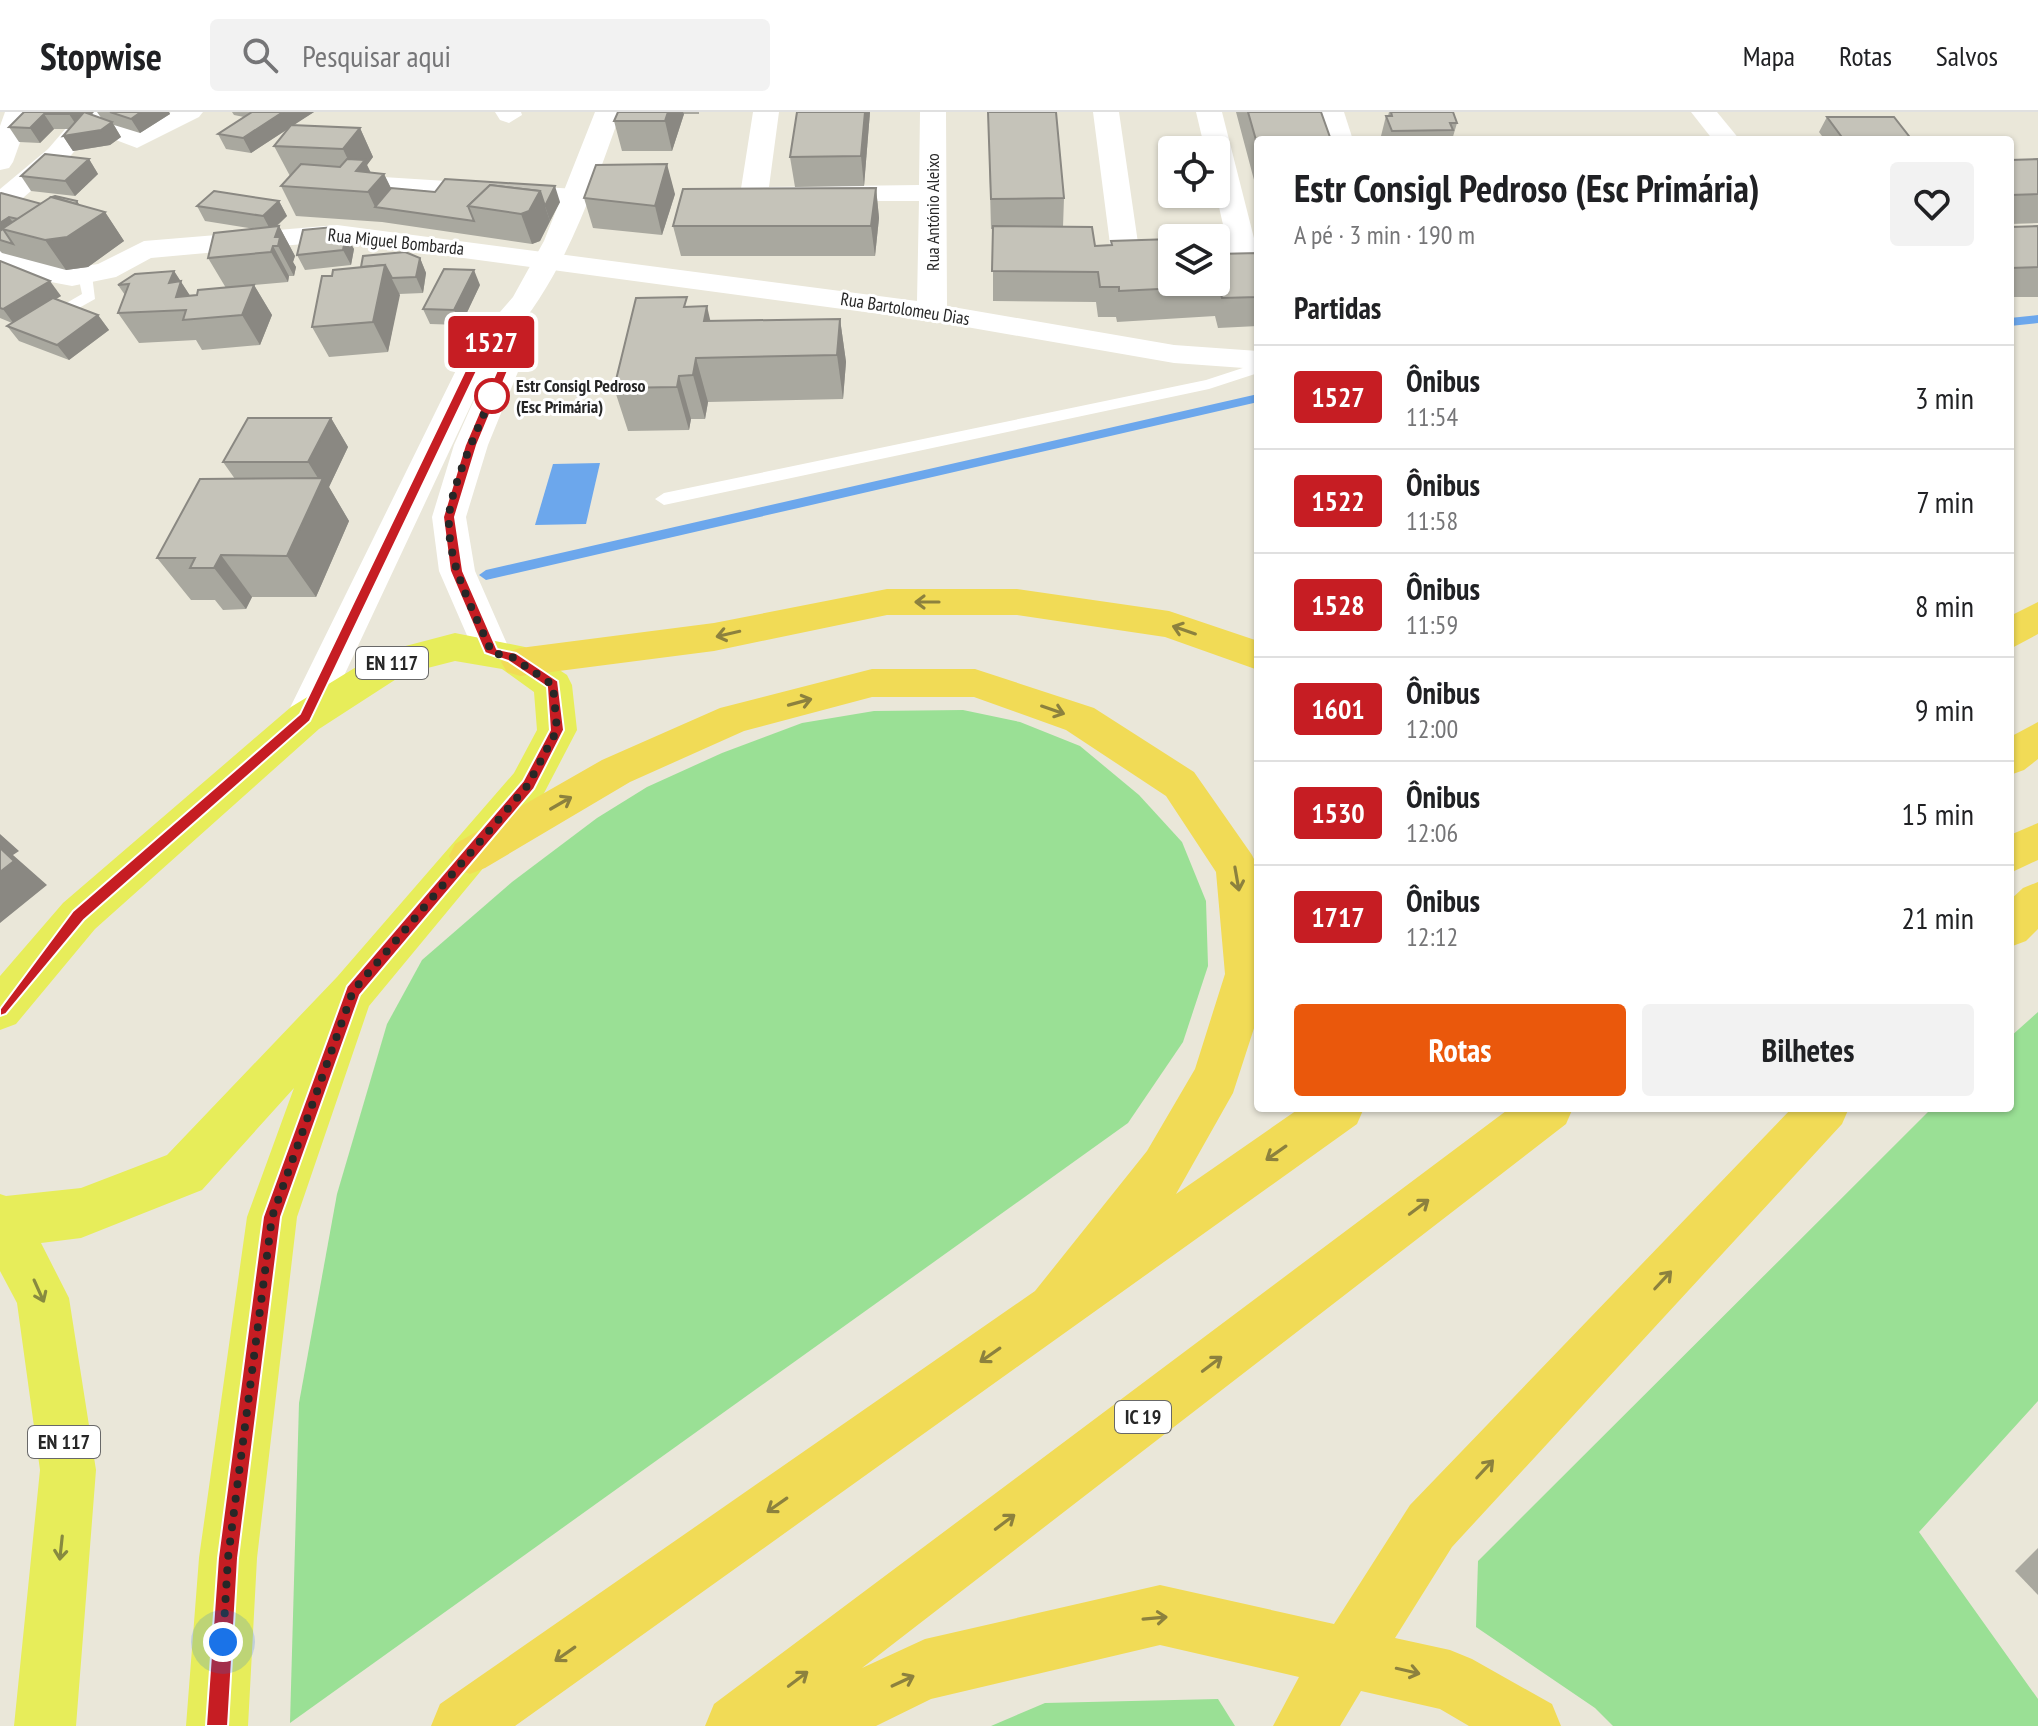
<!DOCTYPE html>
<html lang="pt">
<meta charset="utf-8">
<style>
body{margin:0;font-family:"PT Sans Narrow",sans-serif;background:#f2f2f2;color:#202124;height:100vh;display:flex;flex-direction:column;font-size:30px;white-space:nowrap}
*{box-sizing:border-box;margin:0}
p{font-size:26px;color:#757577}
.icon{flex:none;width:44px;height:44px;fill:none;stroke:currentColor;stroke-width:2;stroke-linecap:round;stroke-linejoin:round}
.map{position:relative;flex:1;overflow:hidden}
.side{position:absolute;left:1254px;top:24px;width:760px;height:976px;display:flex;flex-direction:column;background:#fff;border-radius:8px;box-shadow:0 2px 6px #0004}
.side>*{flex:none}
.badge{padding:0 16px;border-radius:6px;font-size:28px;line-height:52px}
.fabs{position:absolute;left:1158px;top:24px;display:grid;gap:16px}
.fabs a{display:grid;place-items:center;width:72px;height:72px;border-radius:8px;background:#fff;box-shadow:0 2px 6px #0004;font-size:40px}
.you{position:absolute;width:40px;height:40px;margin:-20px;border:6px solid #fff;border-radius:50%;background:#1a73e8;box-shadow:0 0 0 12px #1a73e833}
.map>.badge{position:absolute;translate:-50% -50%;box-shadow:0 0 0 4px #fff}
h2{padding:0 40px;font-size:30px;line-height:72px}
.round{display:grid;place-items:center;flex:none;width:84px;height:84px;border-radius:8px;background:#f2f2f2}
.head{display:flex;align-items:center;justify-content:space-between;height:136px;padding:0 40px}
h1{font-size:38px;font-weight:600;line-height:60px}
.cta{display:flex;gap:16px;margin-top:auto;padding:16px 40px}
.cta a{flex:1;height:92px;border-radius:8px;background:#ea580c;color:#fff;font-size:32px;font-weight:600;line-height:92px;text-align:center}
.cta a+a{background:#f2f2f2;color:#202124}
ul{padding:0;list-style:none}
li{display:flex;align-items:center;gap:24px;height:104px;padding:0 40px;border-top:2px solid #e0e0e0}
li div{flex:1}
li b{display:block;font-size:30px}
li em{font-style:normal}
li .badge{min-width:88px;font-weight:700;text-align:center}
header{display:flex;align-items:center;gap:48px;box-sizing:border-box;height:112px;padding:0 40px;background:#fff;border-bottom:2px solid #e0e0e0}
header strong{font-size:38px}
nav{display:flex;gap:44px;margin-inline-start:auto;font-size:28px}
.search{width:560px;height:72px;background:#f2f2f2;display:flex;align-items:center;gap:20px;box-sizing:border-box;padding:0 28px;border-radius:8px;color:#757577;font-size:30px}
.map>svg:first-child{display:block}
.green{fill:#9ae095}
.water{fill:#6ca7ec}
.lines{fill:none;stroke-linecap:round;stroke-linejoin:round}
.stream{fill:#6ca7ec;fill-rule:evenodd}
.service{fill:#fff;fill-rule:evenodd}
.minor{fill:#fff;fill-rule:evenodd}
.secondary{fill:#fff;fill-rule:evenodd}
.primary{fill:#e7ed5a;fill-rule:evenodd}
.trunk{fill:#f1db56;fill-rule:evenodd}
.wall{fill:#a9a89f}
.shaded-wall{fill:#8a8882}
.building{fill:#c5c3b9;stroke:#8a8882;stroke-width:2}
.oneway{stroke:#8c813e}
.oneway2{stroke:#878a40}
.line{fill:#c61d23;stroke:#fff;stroke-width:2}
.walk{stroke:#272727;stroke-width:8;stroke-dasharray:0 14.4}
.stop-dot{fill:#fff;stroke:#c61d23;stroke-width:4}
.labels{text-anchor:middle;stroke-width:6;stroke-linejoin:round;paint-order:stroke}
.far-street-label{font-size:18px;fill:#272727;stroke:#fff}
.far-stop-label{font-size:18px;font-weight:bold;fill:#272727;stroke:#fff;text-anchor:start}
.shield{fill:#fff;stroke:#686868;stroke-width:2}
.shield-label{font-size:20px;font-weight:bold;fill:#272727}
</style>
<header>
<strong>Stopwise</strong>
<div class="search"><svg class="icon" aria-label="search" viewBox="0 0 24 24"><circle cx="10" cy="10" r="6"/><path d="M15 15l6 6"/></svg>Pesquisar aqui</div>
<nav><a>Mapa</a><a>Rotas</a><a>Salvos</a></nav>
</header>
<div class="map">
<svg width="2038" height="1614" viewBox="0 0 2038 1614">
<rect width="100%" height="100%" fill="#eae7d9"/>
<g class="green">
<polygon points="963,598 1020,610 1080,634 1139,683 1182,730 1206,789 1208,854 1183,930 1128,1011 290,1611 299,1291 337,1082 387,912 422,848 512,770 597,706 647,675 722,641 802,611 874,599"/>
<polygon points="2038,900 2038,1289 1919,1420 2038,1587 2038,1614 1613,1614 1595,1596 1476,1515 1478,1449 1932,996 2010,996 2010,925"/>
<polygon points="1218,1587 1235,1614 991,1614 1045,1591"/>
</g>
<polygon class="water" points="600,351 586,412 535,413 553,352"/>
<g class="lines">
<g class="stream">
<polygon points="2038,203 2038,211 2010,214 2010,206"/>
<polygon points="1258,282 1258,290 486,468 479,463 486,458"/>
</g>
<g class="service">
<polygon points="85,159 92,163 95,187 54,210 44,210 44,204 82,182 78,163"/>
<polygon points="1258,251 1258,261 1209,277 664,393 655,387 664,381 1206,268"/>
</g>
<g class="minor">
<polygon points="5,0 31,0 13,50 9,56 0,58 0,14"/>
<polygon points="80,0 107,0 103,5 136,18 171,0 203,0 199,5 137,36 92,19 66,49 10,97 0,99 0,77 48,37"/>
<polygon points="495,0 521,0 522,3 509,11 500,8"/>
<polygon points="753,0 779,0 769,75 919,73 920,0 946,0 947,194 1174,233 1258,239 1258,257 1174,251 932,209 337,129 151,146 116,165 72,174 35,167 0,154 0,135 51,153 72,156 98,152 144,129 337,113 917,189 919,89 744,89 740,83"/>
<polygon points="1093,0 1119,0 1138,131 1172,130 1172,148 1115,146 1111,140"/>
<polygon points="1196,0 1222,0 1257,138 1253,144 1216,148 1216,130 1227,130 1216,82 1216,38 1205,38"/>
<polygon points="1318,0 1344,0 1353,28 1327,28"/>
<polygon points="1691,0 1717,0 1740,28 1713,28"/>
<polygon points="383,65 576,77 586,79 590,85 586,91 576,93 373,79 369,73 373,67"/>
</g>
<path class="secondary" d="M595,0H621C589,89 561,175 494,244L492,248L506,241L517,243L522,250L488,333L466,405L475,459L511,541L505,551L492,555L479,551L439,459L432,405L454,333L486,261L319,617L305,621L291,617L285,606L465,240L513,185L544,129Z"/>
<polygon class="primary" points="455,521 525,535 567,563 572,573 577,618 542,685 369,894 297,1105 257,1446 248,1614 186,1614 199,1446 247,1105 294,976 202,1078 81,1126 41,1131 69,1186 96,1358 76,1614 14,1614 40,1358 17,1191 0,1159 0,1082 6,1084 81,1076 167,1043 337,865 514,661 537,618 534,580 502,557 455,549 404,562 319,617 95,817 16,912 0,918 0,864 63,791 291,595 379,541"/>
<g class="trunk">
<polygon points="887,477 1017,477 1169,499 1258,529 1258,558 1165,525 1017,503 887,503 714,539 520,564 507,560 501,550 507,540 520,536 714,511"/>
<polygon points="2038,490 2038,522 2010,537 2010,504"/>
<polygon points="872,557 975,557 1094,596 1194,660 1252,743 1258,755 1258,904 1233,981 1176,1082 1300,996 1364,996 1357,1012 515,1614 431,1614 440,1592 1035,1179 1147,1039 1195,957 1225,862 1216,760 1166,684 1066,618 974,585 872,585 744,619 630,670 485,756 470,762 455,756 449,744 455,732 602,648 720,596"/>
<polygon points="2038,610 2038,647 2024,658 2010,663 2010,625"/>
<polygon points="2038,711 2038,748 2010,761 2010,723"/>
<polygon points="2038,770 2038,817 2026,829 2010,835 2010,788 2023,776"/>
<polygon points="1510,996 1573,996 1566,1012 862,1556 925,1527 1160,1473 1334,1512 1410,1393 1792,996 1849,996 1842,1012 1452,1435 1395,1526 1450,1538 1472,1547 1552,1592 1561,1614 1469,1614 1440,1597 1361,1579 1340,1614 1273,1614 1299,1565 1160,1533 931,1587 876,1614 705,1614 714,1592"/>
</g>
</g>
<g class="wall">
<polygon points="24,0 91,3 102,7 97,0 169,0 170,2 140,21 114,13 121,25 110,33 73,39 63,24 69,17 54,17 40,31 19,30 9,15"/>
<polygon points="232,0 314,0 293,13 360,16 373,45 367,53 371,61 384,62 391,76 560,90 540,129 532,132 382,110 296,104 281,74 290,64 274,34 289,16 251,41 226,37 218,22 244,5 234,3"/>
<polygon points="618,0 699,0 699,2 684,2 672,39 622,39 614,9"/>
<polygon points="797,0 870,0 864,74 795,75 790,45"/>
<polygon points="988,0 1064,86 1063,115 1095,134 1111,133 1111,129 1172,170 1258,141 1258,214 1218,216 1215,204 1117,210 1116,205 1098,205 1096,190 993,189 993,117 991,117"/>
<polygon points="1236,0 1321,0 1258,28 1258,83"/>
<polygon points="1389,0 1453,0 1457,11 1452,28 1380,28 1386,4 1388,4"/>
<polygon points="1827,5 1912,28 1825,28 1819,20"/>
<polygon points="89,47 98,62 75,84 31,79 21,64"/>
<polygon points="2038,47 2038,111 2010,112 2010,48"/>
<polygon points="876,76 879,106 875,144 681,144 673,114"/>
<polygon points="0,82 42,92 80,93 105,100 124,129 88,155 66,158 2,141 0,139"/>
<polygon points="675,82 662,123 593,116 584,86"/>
<polygon points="279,89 287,104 276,115 279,114 295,144 293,150 296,155 294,164 289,164 288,170 254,173 272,203 260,233 202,238 196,228 139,231 118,201 125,183 118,173 174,159 190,184 226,176 208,146 255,117 205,109 197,94"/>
<polygon points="2038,114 2038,185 2010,185 2010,115"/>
<polygon points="337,122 354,137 351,153 305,158 297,143"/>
<polygon points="420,146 426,161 423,181 399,182 388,240 329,245 312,215 332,164 361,155"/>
<polygon points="0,149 61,184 56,187 98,203 109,218 69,248 19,229 7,214 12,211 0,206"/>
<polygon points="480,173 461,213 430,212 423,197"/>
<polygon points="689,195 710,209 840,207 846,250 843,287 708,290 705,307 691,307 689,318 628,319 614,276"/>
<polygon points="331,306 348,335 329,375 349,409 316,485 252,485 246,497 223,498 215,488 191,488 157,446 235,367 223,350"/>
<polygon points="2038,1436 2038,1483 2015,1459"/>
</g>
<g class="shaded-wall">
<polygon points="71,0 94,0 79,17 69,2"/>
<polygon points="141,0 169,0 170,2 140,21 131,7"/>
<polygon points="283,0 314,0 251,41 243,26"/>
<polygon points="668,0 683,0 684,2 672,39 665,9"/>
<polygon points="865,0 870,0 864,74 861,44"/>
<polygon points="44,2 54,17 40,31 30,16"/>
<polygon points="112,10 121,25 110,33 73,39 63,24"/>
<polygon points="360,16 373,45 367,53 376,72 384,62 398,91 375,95 368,80 357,67 343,37"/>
<polygon points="89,47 98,62 75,84 65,69"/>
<polygon points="667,52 675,82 662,123 655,94"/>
<polygon points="555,74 560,90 550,109 545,94"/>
<polygon points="876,76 879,106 875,144 871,114"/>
<polygon points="540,79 550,109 540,129 532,132 521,102"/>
<polygon points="77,89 87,104 105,100 124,129 88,155 66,158 45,128 71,102"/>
<polygon points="279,89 287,104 271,119 263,104"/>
<polygon points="9,105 20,120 2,117 0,128 0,111"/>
<polygon points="279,114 295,144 293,150 296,155 294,164 278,134 275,125"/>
<polygon points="346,122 354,137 351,153 343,138"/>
<polygon points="273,134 289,164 288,170 271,140"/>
<polygon points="420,146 426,161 423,181 416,165"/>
<polygon points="385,153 400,183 388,240 373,210"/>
<polygon points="474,158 480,173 461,213 454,198"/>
<polygon points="174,159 200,199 176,185 169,171"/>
<polygon points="50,169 61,184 14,212 3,197"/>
<polygon points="254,173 272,203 260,233 242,203"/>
<polygon points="707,194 717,238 704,209"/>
<polygon points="98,203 109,218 69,248 57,233"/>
<polygon points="840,207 846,250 843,287 837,243"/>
<polygon points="696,246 708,290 705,307 693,263"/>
<polygon points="679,264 691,307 689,318 677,275"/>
<polygon points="331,306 348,335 329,375 349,409 316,485 287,444 321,371 308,350"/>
<polygon points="221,443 252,485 246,497 214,456"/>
<polygon points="0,722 19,739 13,743 47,773 0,811"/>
</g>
<g class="building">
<polygon points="24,0 71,0 69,2 44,2 30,16 9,15"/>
<polygon points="84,0 112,10 101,18 63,24"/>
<polygon points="110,0 141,0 131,7"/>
<polygon points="252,0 283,0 243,26 218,22"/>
<polygon points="618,0 668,0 665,9 614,9"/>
<polygon points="797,0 865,0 861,44 790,45"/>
<polygon points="988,0 1056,0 1064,86 991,87"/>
<polygon points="1248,0 1321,0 1331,28 1258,28 1258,35"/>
<polygon points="1391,0 1453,0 1457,11 1450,11 1453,18 1392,19 1386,4 1392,4"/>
<polygon points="1827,5 1894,5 1912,28 1844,28"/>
<polygon points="291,13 360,16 343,37 274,34"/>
<polygon points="45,42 89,47 65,69 21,64"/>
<polygon points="347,47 365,48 356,59 384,62 368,80 281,74 301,52 340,55"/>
<polygon points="2038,47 2038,82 2010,83 2010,48"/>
<polygon points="667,52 655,94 584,86 596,53"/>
<polygon points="445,67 555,74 545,94 540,79 490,73 468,94 474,109 375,95 391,76 435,80"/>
<polygon points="490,73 540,79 529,99 521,102 468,94"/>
<polygon points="876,76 871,114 673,114 683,77"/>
<polygon points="214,79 279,89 263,104 197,94"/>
<polygon points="1,81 42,92 18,107 9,105 0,111 0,82"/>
<polygon points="55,84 77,89 76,92 52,85"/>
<polygon points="51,85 105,100 67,125 45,128 2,117"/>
<polygon points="279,114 275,125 280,125 278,134 273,134 271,140 208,146 214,121"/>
<polygon points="993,114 1092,115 1095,134 1112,133 1111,129 1172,127 1172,170 1216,170 1216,142 1258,141 1258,185 1222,186 1219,174 1119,179 1119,175 1100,175 1098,160 992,159"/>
<polygon points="2038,114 2038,155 2010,156 2010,115"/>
<polygon points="333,115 332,123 346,122 343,138 297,143 303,118"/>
<polygon points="3,117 13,132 0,128 0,119"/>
<polygon points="405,140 420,146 416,165 392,166 385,153 361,155 363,144"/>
<polygon points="0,149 50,169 3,197 0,196"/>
<polygon points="385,153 373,210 312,215 322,164 332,164 333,158"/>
<polygon points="444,157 474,158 454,198 423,197"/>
<polygon points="174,159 169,171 181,169 176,185 197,183 198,178 254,173 242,203 183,208 186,198 118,201 129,172 118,173 135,162"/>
<polygon points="687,185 684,195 707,194 704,209 840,207 837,243 696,246 693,263 679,264 677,275 614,276 636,186"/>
<polygon points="53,186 98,203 57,233 7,214"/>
<polygon points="248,306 331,306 308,350 223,350"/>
<polygon points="323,366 287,444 221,443 214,456 190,456 195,446 157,446 200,367"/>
<polygon points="0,736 14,749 0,760"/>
</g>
<defs><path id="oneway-shaft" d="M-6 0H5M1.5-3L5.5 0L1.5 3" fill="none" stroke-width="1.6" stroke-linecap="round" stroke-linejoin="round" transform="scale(2)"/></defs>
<g class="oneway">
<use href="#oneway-shaft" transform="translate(927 490) rotate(180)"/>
<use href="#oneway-shaft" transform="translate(1184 518) rotate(-161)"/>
<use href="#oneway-shaft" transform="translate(728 522) rotate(167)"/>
<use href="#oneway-shaft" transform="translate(800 590) rotate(-15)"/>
<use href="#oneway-shaft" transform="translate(1053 598) rotate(19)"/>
<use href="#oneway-shaft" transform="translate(561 691) rotate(-30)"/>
<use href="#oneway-shaft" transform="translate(1237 767) rotate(80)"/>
<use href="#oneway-shaft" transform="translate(1276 1041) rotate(145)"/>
<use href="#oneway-shaft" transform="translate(1419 1095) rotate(-37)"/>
<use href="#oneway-shaft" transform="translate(1663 1168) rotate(-47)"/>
<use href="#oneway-shaft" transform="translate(990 1243) rotate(145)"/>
<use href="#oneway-shaft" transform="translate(1212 1252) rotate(-37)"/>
<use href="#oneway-shaft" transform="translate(1485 1357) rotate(-47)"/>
<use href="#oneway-shaft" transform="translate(777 1393) rotate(145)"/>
<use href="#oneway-shaft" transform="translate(1005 1410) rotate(-37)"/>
<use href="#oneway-shaft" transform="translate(1155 1506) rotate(-5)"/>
<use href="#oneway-shaft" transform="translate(565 1542) rotate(145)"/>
<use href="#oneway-shaft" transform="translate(1408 1559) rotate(13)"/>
<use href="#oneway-shaft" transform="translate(798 1567) rotate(-37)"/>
<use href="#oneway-shaft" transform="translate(903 1569) rotate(-25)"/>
</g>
<g class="oneway2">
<use href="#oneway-shaft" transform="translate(39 1179) rotate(66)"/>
<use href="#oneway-shaft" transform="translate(61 1436) rotate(96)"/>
</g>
<polygon class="line" points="504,214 513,216 512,249 477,333 455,405 463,459 497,537 516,541 558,569 564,618 534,677 360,883 281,1105 238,1446 228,1614 206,1614 218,1446 263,1105 347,874 523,669 550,618 547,575 508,549 485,541 450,459 443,405 465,333 501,249 502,227 485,242 310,609 84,808 6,902 0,904 0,897 73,799 300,602 474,240"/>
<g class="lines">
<path class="walk" d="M223,1530L228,1446L272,1105L353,879L528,673L557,618L553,573L512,545L492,541C474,499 447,453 449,406C450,375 482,307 495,277L492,284"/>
</g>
<circle class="stop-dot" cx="492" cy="284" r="16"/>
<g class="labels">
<g class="far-street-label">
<text transform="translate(933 100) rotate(-90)" y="6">Rua António Aleixo</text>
<text transform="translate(396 130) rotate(6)" y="6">Rua Miguel Bombarda</text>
<text transform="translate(905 197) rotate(9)" y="6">Rua Bartolomeu Dias</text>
</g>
<g class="far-stop-label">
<text x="516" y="280">Estr Consigl Pedroso<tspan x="516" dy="21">(Esc Primária)</tspan></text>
</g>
<g class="shield">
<rect x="356" y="535" width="72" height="32" rx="6"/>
<rect x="1115" y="1289" width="56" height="32" rx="6"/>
<rect x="28" y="1314" width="72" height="32" rx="6"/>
</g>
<g class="shield-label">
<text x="392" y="558">EN 117</text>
<text x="1143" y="1312">IC 19</text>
<text x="64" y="1337">EN 117</text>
</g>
</g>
</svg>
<div class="fabs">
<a><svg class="icon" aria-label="locate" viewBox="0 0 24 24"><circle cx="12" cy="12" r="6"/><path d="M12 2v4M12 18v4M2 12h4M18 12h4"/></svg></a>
<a><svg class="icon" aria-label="layers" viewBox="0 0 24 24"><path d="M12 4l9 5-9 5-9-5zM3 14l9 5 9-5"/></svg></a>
</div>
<div class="you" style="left:223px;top:1530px"></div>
<b class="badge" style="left:491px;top:230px;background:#c61d23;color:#fff">1527</b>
<section class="side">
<div class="head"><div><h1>Estr Consigl Pedroso (Esc Primária)</h1><p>A pé · 3 min · 190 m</p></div><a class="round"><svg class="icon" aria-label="heart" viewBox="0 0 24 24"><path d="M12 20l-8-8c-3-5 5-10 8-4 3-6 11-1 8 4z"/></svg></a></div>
<h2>Partidas</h2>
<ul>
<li><span class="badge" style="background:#c61d23;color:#fff">1527</span><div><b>Ônibus</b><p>11:54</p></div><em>3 min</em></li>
<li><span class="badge" style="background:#c61d23;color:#fff">1522</span><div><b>Ônibus</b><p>11:58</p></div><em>7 min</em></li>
<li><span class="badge" style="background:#c61d23;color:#fff">1528</span><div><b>Ônibus</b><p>11:59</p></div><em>8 min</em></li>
<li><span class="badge" style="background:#c61d23;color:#fff">1601</span><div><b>Ônibus</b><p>12:00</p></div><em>9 min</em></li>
<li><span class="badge" style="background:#c61d23;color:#fff">1530</span><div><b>Ônibus</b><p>12:06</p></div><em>15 min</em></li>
<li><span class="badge" style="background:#c61d23;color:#fff">1717</span><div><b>Ônibus</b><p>12:12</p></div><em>21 min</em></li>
</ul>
<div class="cta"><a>Rotas</a><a>Bilhetes</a></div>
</section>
</div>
